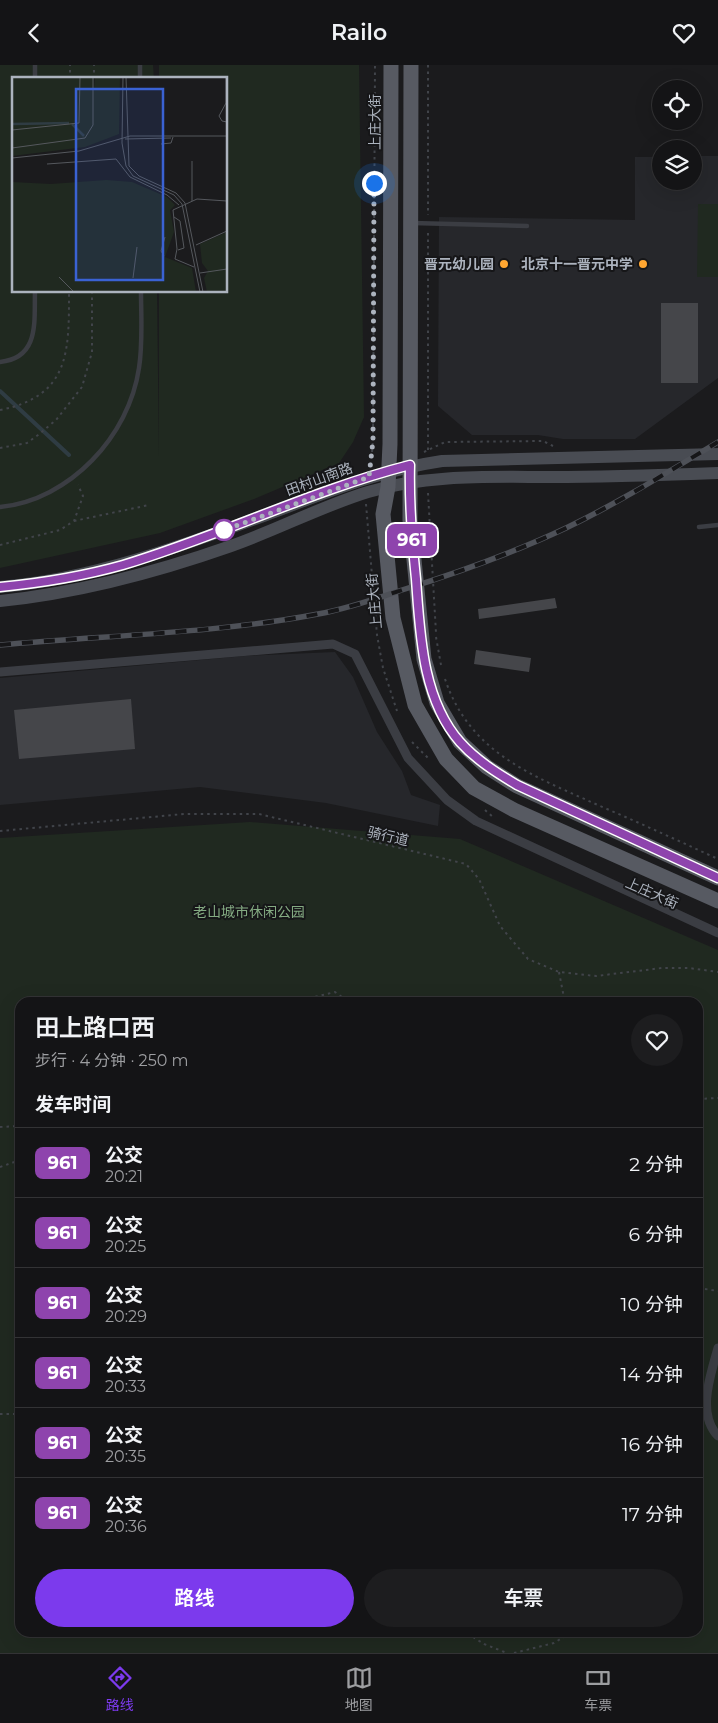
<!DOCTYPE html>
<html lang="zh">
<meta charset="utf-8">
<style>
body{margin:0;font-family:Montserrat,"Noto Sans SC",sans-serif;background:#1d1d1f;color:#f1f3f6;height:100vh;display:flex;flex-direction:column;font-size:19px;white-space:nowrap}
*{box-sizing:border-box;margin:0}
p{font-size:16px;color:#9d9ea1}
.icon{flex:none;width:28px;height:28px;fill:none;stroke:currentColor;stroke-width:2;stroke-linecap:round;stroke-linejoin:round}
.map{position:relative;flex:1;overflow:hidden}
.details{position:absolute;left:15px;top:932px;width:688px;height:640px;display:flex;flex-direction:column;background:#141416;border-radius:15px;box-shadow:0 5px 20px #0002,0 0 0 1px #333335}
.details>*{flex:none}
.badge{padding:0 10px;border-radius:8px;font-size:18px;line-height:32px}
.buttons{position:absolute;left:652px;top:15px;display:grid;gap:10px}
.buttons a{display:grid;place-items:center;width:50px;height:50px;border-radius:50%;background:#141416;box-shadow:0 5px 20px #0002,0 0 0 1px #333335;font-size:25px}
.you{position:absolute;width:25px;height:25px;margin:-12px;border:4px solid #fff;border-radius:50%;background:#1a73e8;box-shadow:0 0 0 8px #1a73e833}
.map>.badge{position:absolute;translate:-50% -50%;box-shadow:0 0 0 2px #fff}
h2{padding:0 20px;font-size:19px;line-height:45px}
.round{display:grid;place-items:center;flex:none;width:52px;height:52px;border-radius:26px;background:#1d1d1f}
.summary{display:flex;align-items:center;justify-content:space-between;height:85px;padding:0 20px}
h1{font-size:24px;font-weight:600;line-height:38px}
.button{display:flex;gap:10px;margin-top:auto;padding:10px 20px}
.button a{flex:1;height:58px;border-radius:30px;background:#7c3aed;color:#fff;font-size:20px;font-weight:600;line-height:58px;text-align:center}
.button a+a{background:#1d1d1f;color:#f1f3f6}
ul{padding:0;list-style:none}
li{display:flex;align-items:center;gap:15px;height:70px;padding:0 20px;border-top:1px solid #333335}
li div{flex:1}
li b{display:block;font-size:19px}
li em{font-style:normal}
li .badge{min-width:55px;font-weight:700;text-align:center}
header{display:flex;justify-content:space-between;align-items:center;height:65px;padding:0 20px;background:#141416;font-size:22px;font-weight:600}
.tab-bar{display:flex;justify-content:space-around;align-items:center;height:70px;border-top:1px solid #333335;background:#141416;font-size:14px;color:#9d9ea1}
.tab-bar a{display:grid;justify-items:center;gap:2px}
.tab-bar .current{color:#7c3aed}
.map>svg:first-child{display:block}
.built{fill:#26272b}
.green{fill:#202920;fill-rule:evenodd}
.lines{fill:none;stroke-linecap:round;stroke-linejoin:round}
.stream{stroke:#2f3c43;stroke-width:4}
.building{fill:#45464a}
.path{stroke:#41444a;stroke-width:2;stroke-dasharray:2.5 4;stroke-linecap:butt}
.service{stroke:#3b3d43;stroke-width:4.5}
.minor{stroke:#3b3d43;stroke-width:9}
.secondary{stroke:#494c53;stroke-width:12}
.primary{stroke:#575a62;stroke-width:15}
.rail-casing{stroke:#4e5158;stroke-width:5.5}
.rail{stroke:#161618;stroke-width:4;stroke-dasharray:11;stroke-linecap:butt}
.line-casing{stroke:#fff;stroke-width:11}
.line{stroke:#8e44ad;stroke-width:8}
.walk{stroke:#acb3be;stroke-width:5;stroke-dasharray:0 9}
.poi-dot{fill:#ffa631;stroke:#161618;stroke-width:2}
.stop-dot{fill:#fff;stroke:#8e44ad;stroke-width:2.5}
.labels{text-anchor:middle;stroke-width:4;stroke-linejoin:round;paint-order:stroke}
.street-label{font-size:14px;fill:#acb3be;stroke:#161618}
.poi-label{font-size:14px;font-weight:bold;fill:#acb3be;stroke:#161618;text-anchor:end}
.park-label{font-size:14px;fill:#84aa82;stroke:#161618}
.inset-river{fill:none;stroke:#2f3c43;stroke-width:2.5}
.inset-road{fill:none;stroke:#55585d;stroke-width:1}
.view{fill:#3a62d3;fill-opacity:0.15;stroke:#3a62d3;stroke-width:2.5}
.inset-edge{fill:none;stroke:#acb3be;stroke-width:2.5}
</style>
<header><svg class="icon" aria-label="back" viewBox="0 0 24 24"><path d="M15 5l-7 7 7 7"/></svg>Railo<svg class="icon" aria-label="heart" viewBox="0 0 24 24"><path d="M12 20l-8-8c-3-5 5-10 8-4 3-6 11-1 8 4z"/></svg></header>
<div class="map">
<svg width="718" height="1588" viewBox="0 0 718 1588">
<rect width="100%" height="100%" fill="#1b1b1d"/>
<g class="built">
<polygon points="694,91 718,91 718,313 635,374 563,374 538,370 472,370 438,341 439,152 635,155 635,92 661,92 661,116 694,116"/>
<polygon points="335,587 353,612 377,667 402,706 411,730 440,740 438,761 326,738 200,722 0,740 0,613 245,591"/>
</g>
<g class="green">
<polygon points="0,0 153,0 154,14 14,14 14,226 157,226 159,393 159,226 226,226 226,14 159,14 159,0 359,0 364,352 353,377 339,398 254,434 160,468 0,503"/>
<polygon points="698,139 718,139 718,212 697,212"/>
<path d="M250,757L460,774L718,885V1588H0V773ZM20,938H698V1568H20Z"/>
</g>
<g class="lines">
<polyline class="stream" points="0,326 69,390"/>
</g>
<g class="building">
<rect x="661" y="238" width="37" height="80"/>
<polygon points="555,533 557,543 479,554 478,544"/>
<polygon points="476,585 531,593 529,607 474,599"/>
<polygon points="131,634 135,684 19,694 14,645"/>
</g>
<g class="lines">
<g class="path">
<polyline points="428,0 428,150"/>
<polyline points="70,14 70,0"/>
<polyline points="94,14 94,0"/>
<path d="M0,345C70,331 69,287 69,226"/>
<polyline points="0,383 27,378 38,370 56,355 82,322 92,287 92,226"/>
<polyline points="428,385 428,168"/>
<polyline points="424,387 445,377 543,376 553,381"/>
<polyline points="371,400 373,375 375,0"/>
<polyline points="428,428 436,568"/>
<polyline points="366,439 377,570 383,603 397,646"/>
<polyline points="74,456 149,440"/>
<polyline points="0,480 60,465 74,456 83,431 78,420"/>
<polyline points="436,572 441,600"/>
<path d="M445,614C470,689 534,711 600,741C640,758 679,776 718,794"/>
<polyline points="412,677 430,695"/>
<polyline points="485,745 493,752"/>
<polyline points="0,766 184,749 259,749 466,799 479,814 500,861 528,894 559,907 596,911 662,903 689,903 718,907"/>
<polyline points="559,907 565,938"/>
<polyline points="290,938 335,927 350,938"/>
<polyline points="698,1034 718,1033"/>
<polyline points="0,1062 20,1061"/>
<polyline points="0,1102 20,1095"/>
<polyline points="705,1224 718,1226"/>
<polyline points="0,1349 20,1349"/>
<polyline points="473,1572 484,1579 507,1588"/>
<polyline points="514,1588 554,1578 570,1568"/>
</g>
<g class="service">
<polyline points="35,0 35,14"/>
<polyline points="140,14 140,0"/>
<polyline points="412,158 527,161"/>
<path d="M0,297C40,293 34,256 35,226"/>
<path d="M0,442C70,435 129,371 139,303C143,278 141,251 141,226"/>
<polyline points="699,462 718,460"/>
<polyline points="698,1224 698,1223"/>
<polyline points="698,1287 698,1301"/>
<polyline points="467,1569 468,1568"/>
</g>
<g class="minor">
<polyline points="0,607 333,579 355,589 408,693 447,735 476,756 718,868"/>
<path d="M718,1283C711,1309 696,1348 718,1371"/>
</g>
<g class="secondary">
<path d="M0,522C92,514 179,482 266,450C325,428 380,405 442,396L718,389"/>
<path d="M0,536C78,528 157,507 231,481C277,465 322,441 368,427C427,409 491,412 552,412C607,412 663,410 718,408"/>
</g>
<g class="primary">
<polyline points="391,0 390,379 388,422 383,449 393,553 415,640 446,694 474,723 514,745 718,836"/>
<polyline points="411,0 410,455 424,594 437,638 460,677 487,702 517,721 718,813"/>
</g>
<defs>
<path id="rail" d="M0,580C106,570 213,569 318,549C346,544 375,534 402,525C457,508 513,488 566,463C618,438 668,407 718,377"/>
</defs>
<use href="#rail" class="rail-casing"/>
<use href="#rail" class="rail"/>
</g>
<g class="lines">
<defs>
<path id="line" d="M0,522C41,518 84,511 123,500C220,471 312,425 410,400C409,438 412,476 416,514C420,568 422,634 460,677C476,695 497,708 517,720L718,813"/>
</defs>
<use href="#line" class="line-casing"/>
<use href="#line" class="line"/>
<polyline class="walk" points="224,465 222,466 369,412 373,375 374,118"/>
</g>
<g class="poi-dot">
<circle cx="504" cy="199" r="5"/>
<circle cx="643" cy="199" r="5"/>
</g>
<circle class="stop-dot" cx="224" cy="465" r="10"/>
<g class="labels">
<g class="street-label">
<text transform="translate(375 57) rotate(-90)" y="5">上庄大街</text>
<text transform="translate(319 414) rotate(-20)" y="5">田村山南路</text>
<text transform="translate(374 536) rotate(-95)" y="5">上庄大街</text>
<text transform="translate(388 771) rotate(13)" y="5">骑行道</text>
<text transform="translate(652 828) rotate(24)" y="5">上庄大街</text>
</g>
<g class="poi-label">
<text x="494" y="204">晋元幼儿园</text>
<text x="633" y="204">北京十一晋元中学</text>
</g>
<g class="park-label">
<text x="249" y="852">老山城市休闲公园</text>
</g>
</g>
<g transform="translate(12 12)">
<rect width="215" height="215" fill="#1b1b1d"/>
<path d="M0,0H82L83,11V0H108L107,57L73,70L0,79ZM94,103L120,105L155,120L163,128L158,133L162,155L153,180L180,191L184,215H0V105L39,107ZM215,155V215H195L192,201L196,194L190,186L188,167Z" fill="#202920"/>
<path class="inset-river" d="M0,47L57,46M60,47L72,59"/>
<path class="inset-road" d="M111,0L110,66L114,89L121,99L162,118L170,127L188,215M114,0L117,89L127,99L164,116L173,126L191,215M214,1V26L207,39L210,44L215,45M0,53L67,46L68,0M113,62L159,61M149,67L159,66L161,60M0,71L73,61L81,48V0M0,81L67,74L118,59H215M180,84V124M35,87L104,82L118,100L155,118L167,128M162,140L168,144L172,171L166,173M184,168L215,154M152,179L149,174L153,160M182,190L163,182L165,172L161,133L185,122L215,124M188,196L215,192M47,200L62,215M121,201L125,170"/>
<path class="view" d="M64,12H151V203H64Z"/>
<rect width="215" height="215" class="inset-edge"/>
</g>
</svg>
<div class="buttons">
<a><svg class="icon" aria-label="locate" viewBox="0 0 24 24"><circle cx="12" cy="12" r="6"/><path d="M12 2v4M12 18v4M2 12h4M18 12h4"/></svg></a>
<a><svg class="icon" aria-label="layers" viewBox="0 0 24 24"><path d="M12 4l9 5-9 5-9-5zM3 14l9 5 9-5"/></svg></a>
</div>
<div class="you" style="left:374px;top:118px"></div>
<b class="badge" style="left:412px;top:475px;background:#8e44ad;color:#fff">961</b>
<section class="details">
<div class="summary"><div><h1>田上路口西</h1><p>步行 · 4 分钟 · 250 m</p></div><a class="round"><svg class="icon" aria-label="heart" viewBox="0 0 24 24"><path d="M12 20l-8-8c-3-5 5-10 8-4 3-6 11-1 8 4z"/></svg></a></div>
<h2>发车时间</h2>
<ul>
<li><span class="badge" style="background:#8e44ad;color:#fff">961</span><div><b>公交</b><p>20:21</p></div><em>2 分钟</em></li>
<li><span class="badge" style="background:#8e44ad;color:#fff">961</span><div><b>公交</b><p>20:25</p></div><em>6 分钟</em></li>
<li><span class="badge" style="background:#8e44ad;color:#fff">961</span><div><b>公交</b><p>20:29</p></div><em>10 分钟</em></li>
<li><span class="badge" style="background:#8e44ad;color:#fff">961</span><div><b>公交</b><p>20:33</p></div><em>14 分钟</em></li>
<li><span class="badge" style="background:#8e44ad;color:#fff">961</span><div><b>公交</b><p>20:35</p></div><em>16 分钟</em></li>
<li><span class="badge" style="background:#8e44ad;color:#fff">961</span><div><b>公交</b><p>20:36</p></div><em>17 分钟</em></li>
</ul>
<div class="button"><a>路线</a><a>车票</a></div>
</section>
</div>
<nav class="tab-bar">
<a class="current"><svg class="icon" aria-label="directions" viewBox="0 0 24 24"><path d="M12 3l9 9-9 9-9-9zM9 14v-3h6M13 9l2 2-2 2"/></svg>路线</a>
<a><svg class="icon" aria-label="map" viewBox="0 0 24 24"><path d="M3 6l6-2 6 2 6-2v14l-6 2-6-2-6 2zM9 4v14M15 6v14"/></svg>地图</a>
<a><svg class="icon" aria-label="tickets" viewBox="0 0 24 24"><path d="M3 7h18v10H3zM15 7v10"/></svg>车票</a>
</nav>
